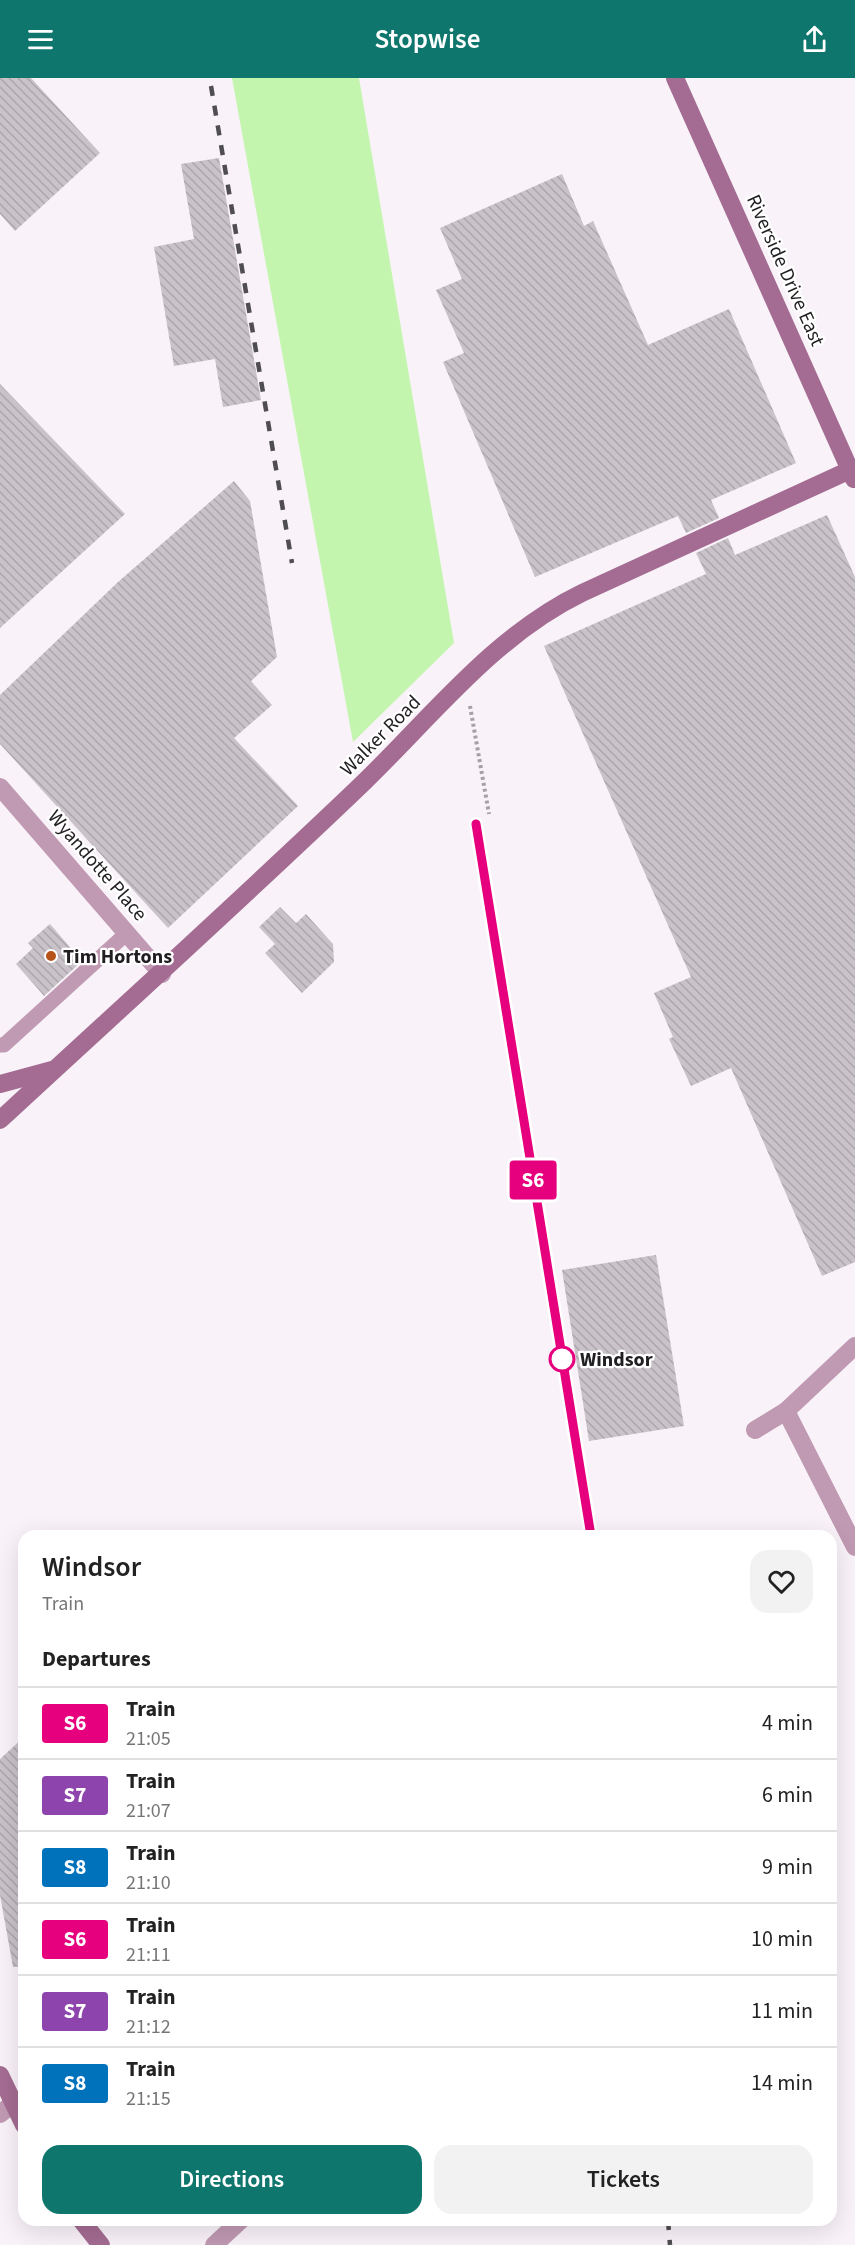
<!DOCTYPE html>
<style>
body{margin:0;font-family:"Source Sans 3",sans-serif;background:#f2f2f2;color:#222;height:100vh;display:flex;flex-direction:column;font-size:22px;white-space:nowrap}
*{box-sizing:border-box;margin:0}
p{font-size:20px;color:#767676}
.icon{flex:none;width:33px;height:33px;fill:none;stroke:currentColor;stroke-width:2;stroke-linecap:round;stroke-linejoin:round}
.map{position:relative;flex:1;overflow:hidden}
.details{position:absolute;left:18px;top:1452px;width:819px;height:696px;display:flex;flex-direction:column;background:#fff;border-radius:18px;box-shadow:0 6px 24px #0002}
.details>*{flex:none}
.badge{padding:0 12px;border-radius:4px;font-size:21px;line-height:39px}
.map>.badge{position:absolute;translate:-50% -50%;box-shadow:0 0 0 3px #fff}
h2{padding:0 24px;font-size:22px;line-height:54px}
.round{display:grid;place-items:center;flex:none;width:63px;height:63px;border-radius:18px;background:#f2f2f2}
.head{display:flex;align-items:center;justify-content:space-between;height:102px;padding:0 24px}
h1{font-size:28px;font-weight:600;line-height:45px}
.primary-button{display:flex;gap:12px;margin-top:auto;padding:12px 24px}
.primary-button a{flex:1;height:69px;border-radius:18px;background:#0f766e;color:#fff;font-size:24px;font-weight:600;line-height:69px;text-align:center}
.primary-button a+a{background:#f2f2f2;color:#222}
ul{padding:0;list-style:none}
li{display:flex;align-items:center;gap:18px;height:72px;padding:0 24px;border-top:2px solid #e0e0e0}
li div{flex:1}
li b{display:block;font-size:22px}
li em{font-style:normal}
li .badge{min-width:66px;font-weight:700;text-align:center}
header{display:flex;justify-content:space-between;align-items:center;height:78px;padding:0 24px;background:#0f766e;color:#fff;font-size:27px;font-weight:600}
.map>svg:first-child{display:block}
.grass{fill:#c3f5ae}
.building{fill:url(#building-back-hatch)}
.lines{fill:none;stroke-linecap:round;stroke-linejoin:round}
.path{stroke:#a4a0a5;stroke-width:4;stroke-dasharray:3 3;stroke-linecap:butt}
.lane{stroke:#c099b3;stroke-width:15}
.street{stroke:#c099b3;stroke-width:18}
.secondary{stroke:#a46c92;stroke-width:18}
.rail{stroke:#504d50;stroke-width:4.5;stroke-dasharray:10 10;stroke-linecap:butt}
.line-casing{stroke:#fff;stroke-width:14}
.line{stroke:#e6007e;stroke-width:9}
.poi-dot{fill:#b55319;stroke:#fff;stroke-width:2}
.stop-dot{fill:#fff;stroke:#e6007e;stroke-width:3}
.labels{text-anchor:middle;stroke-width:4.5;stroke-linejoin:round;paint-order:stroke}
.street-label{font-size:20px;fill:#211f22;stroke:#fff}
.poi-label{font-size:20px;font-weight:bold;fill:#211f22;stroke:#fff;text-anchor:start}
.stop-label{font-size:20px;font-weight:bold;fill:#211f22;stroke:#fff;text-anchor:start}
</style>
<header><svg class="icon" aria-label="menu" viewBox="0 0 24 24"><path d="M4 6h16M4 12h16M4 18h16"/></svg>Stopwise<svg class="icon" aria-label="share" viewBox="0 0 24 24"><path d="M12 15V3M7 8l5-5 5 5M5 13v7h14v-7"/></svg></header>
<div class="map">
<svg width="855" height="2167" viewBox="0 0 855 2167">
<defs>
<pattern id="building-back-hatch" width="6" height="6" patternUnits="userSpaceOnUse" patternTransform="scale(1.5)"><rect width="6" height="6" fill="#c9c3c9"/><path d="M-1 5l2 2M0 0l6 6M5-1l2 2" fill="none" stroke="#aca7ac"/></pattern>
</defs>
<rect width="100%" height="100%" fill="#f9f3f9"/>
<polygon class="grass" points="232,0 359,0 454,565 353,664"/>
<g class="building">
<polygon points="0,0 31,0 100,75 15,153 0,136"/>
<polygon points="219,80 261,322 223,329 215,281 174,288 154,169 194,161 181,86"/>
<polygon points="562,96 584,148 593,143 648,267 729,231 796,385 711,422 719,440 686,455 678,438 535,499 443,284 464,275 436,212 462,201 440,150"/>
<polygon points="0,306 125,436 0,550"/>
<polygon points="234,403 250,423 277,579 251,603 272,627 234,660 298,728 168,850 0,666 0,617 118,504"/>
<polygon points="827,437 855,499 855,1184 822,1198 731,990 691,1008 669,961 673,959 654,915 691,899 544,568 706,496 696,475 728,460 735,477"/>
<polygon points="280,829 296,845 306,836 333,866 334,884 302,915 265,875 275,866 259,849"/>
<polygon points="50,846 82,883 44,918 16,886 33,870 28,865"/>
<polygon points="656,1177 684,1348 589,1363 562,1192"/>
<polygon points="24,1659 24,1888 13,1889 0,1817 0,1681"/>
</g>
<g class="lines">
<polyline class="path" points="470,628 489,736"/>
<polyline class="lane" points="0,967 4,967 127,855"/>
<g class="street">
<polyline points="0,709 162,896"/>
<polyline points="786,1333 855,1469"/>
<polyline points="755,1352 786,1333 855,1268"/>
<polyline points="0,2036 12,2026"/>
<polyline points="214,2167 241,2142"/>
</g>
<g class="secondary">
<polyline points="675,0 854,401"/>
<polyline points="0,1006 52,992"/>
<path d="M0,1042C120,931 242,821 360,708C430,641 493,558 582,515L850,392"/>
<polyline points="0,1997 24,2047"/>
<polyline points="81,2142 101,2167"/>
</g>
<g class="rail">
<polyline points="211,8 292,485"/>
<polyline points="476,746 591,1458"/>
<polyline points="668,2142 670,2167"/>
</g>
</g>
<g class="lines">
<defs>
<polyline id="line" points="476,746 591,1458"/>
</defs>
<use href="#line" class="line-casing"/>
<use href="#line" class="line"/>
</g>
<circle class="poi-dot" cx="51" cy="878" r="6"/>
<circle class="stop-dot" cx="562" cy="1281" r="12"/>
<g class="labels">
<g class="street-label">
<text transform="translate(786 192) rotate(66)" y="7">Riverside Drive East</text>
<text transform="translate(380 657) rotate(-45)" y="7">Walker Road</text>
<text transform="translate(98 787) rotate(49)" y="7">Wyandotte Place</text>
</g>
<g class="poi-label">
<text x="63" y="885">Tim Hortons</text>
</g>
<g class="stop-label">
<text x="580" y="1288">Windsor</text>
</g>
</g>
</svg>
<b class="badge" style="left:533px;top:1102px;background:#e6007e;color:#fff">S6</b>
<section class="details">
<div class="head"><div><h1>Windsor</h1><p>Train</p></div><a class="round"><svg class="icon" aria-label="heart" viewBox="0 0 24 24"><path d="M12 20l-8-8c-3-5 5-10 8-4 3-6 11-1 8 4z"/></svg></a></div>
<h2>Departures</h2>
<ul>
<li><span class="badge" style="background:#e6007e;color:#fff">S6</span><div><b>Train</b><p>21:05</p></div><em>4 min</em></li>
<li><span class="badge" style="background:#8e44ad;color:#fff">S7</span><div><b>Train</b><p>21:07</p></div><em>6 min</em></li>
<li><span class="badge" style="background:#0072bc;color:#fff">S8</span><div><b>Train</b><p>21:10</p></div><em>9 min</em></li>
<li><span class="badge" style="background:#e6007e;color:#fff">S6</span><div><b>Train</b><p>21:11</p></div><em>10 min</em></li>
<li><span class="badge" style="background:#8e44ad;color:#fff">S7</span><div><b>Train</b><p>21:12</p></div><em>11 min</em></li>
<li><span class="badge" style="background:#0072bc;color:#fff">S8</span><div><b>Train</b><p>21:15</p></div><em>14 min</em></li>
</ul>
<div class="primary-button"><a>Directions</a><a>Tickets</a></div>
</section>
</div>
